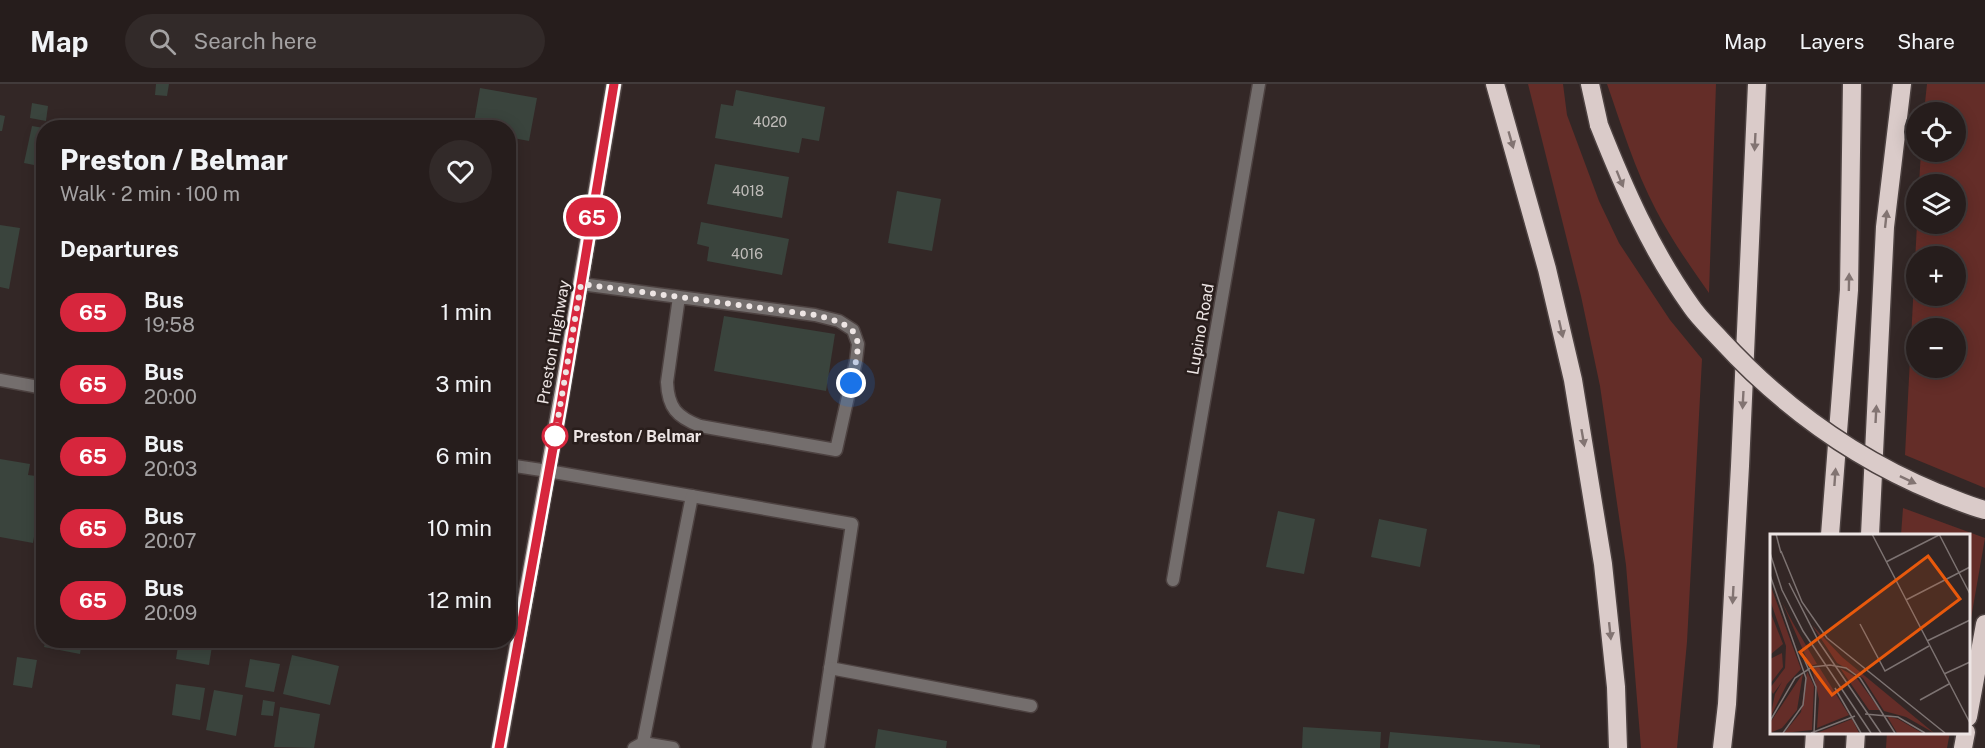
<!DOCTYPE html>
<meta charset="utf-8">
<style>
body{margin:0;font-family:"Public Sans",sans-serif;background:#322a29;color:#f1f3f6;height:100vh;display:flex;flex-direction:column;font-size:22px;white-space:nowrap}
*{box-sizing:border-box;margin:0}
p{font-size:20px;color:#a4a2a3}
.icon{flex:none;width:33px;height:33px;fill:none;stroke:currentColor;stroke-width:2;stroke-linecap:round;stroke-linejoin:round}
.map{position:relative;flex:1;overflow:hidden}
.drawer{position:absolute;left:36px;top:36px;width:480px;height:528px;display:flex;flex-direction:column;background:#261d1c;border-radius:24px;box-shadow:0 3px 15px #0003,0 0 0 2px #423b3b}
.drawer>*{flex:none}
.badge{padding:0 12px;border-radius:20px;font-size:21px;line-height:39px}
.tools{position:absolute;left:1906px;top:18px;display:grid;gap:12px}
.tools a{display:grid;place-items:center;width:60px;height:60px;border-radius:50%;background:#261d1c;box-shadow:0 3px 15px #0003,0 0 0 2px #423b3b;font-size:30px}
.you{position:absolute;width:30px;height:30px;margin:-15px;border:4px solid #fff;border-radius:50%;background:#1a73e8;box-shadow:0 0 0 9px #1a73e833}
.map>.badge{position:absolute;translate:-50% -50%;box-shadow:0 0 0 3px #fff}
h2{padding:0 24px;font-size:22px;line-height:54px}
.round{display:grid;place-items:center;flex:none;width:63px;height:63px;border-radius:32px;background:#322a29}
.summary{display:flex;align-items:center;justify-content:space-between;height:102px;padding:0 24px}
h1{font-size:28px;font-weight:800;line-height:45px}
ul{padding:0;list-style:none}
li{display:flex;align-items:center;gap:18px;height:72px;padding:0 24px}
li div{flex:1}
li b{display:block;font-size:22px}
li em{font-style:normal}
li .badge{min-width:66px;font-weight:700;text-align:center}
header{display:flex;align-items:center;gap:36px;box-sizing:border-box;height:84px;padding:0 30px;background:#261d1c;border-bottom:2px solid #423b3b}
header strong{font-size:28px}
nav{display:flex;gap:33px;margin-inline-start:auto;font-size:21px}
.search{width:420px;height:54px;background:#322a29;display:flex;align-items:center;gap:15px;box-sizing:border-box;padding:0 21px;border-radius:33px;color:#a4a2a3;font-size:22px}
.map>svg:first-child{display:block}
.green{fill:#642d28;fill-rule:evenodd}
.building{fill:#3a443d}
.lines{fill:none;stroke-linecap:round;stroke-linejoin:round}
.lane-casing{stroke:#4d4241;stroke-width:15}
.street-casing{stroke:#4d4241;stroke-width:15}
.primary-casing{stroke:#4d4241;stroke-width:18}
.highway-casing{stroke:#4d4241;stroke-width:21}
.lane{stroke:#746e6d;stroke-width:12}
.street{stroke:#746e6d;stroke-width:12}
.primary{stroke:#bdb1af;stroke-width:15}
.highway{stroke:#dacbc9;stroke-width:18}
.highway-bridge-casing{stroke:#4d4241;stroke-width:21;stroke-linecap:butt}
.highway-bridge{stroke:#dacbc9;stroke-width:18}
.oneway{fill:#827472}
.line-casing{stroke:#fff;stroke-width:14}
.line{stroke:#d7263d;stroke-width:9}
.walk{stroke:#ede5e4;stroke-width:6;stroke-dasharray:0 10.8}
.stop-dot{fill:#fff;stroke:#d7263d;stroke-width:3}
.labels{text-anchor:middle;stroke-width:5;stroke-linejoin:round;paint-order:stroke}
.number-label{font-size:14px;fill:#c0bdba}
.street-label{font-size:16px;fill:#ede5e4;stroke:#291e1c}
.stop-label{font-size:16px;font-weight:bold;fill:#ede5e4;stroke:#291e1c;text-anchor:start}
.inset-road{fill:none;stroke:#7d7372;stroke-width:1.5}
.view{fill:#e8590c;fill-opacity:0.15;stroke:#e8590c;stroke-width:3}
.inset-edge{fill:none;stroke:#ede5e4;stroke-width:3}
</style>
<header>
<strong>Map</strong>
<div class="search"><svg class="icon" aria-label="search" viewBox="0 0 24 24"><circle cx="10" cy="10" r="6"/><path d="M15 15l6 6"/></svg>Search here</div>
<nav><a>Map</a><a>Layers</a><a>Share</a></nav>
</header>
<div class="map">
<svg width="1985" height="664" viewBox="0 0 1985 664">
<rect width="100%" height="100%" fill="#332726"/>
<g class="green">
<polygon points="1528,0 1563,0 1567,31 1599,117 1619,159 1670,236 1702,275 1687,558 1677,664 1641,664 1626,481 1600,302 1581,212"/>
<path d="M1607,0H1716L1709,209C1690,182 1671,155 1656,126C1635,86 1622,43 1607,0Z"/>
<path d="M1927,0H1985V404L1905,371L1917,140H1956V100H1919L1921,68H1956V28H1924ZM1917,172H1956V212H1917ZM1917,244H1956V284H1917Z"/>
<polygon points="1903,424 1985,454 1969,546 1968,451 1901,451"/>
<polygon points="1887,648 1950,648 1947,664 1886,664"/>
</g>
<g class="building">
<polygon points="156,0 169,0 167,12 155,11"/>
<polygon points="480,4 537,14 529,57 508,53 508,44 473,44"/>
<polygon points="736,6 825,23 819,57 802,54 799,69 715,54 721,20 733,22"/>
<polygon points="32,19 48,22 46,37 30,34"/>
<polygon points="0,31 5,32 2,47 0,47"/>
<polygon points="32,42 44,44 44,83 24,79"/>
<polygon points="715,80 789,93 782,134 707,120"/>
<polygon points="897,107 941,115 932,167 888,159"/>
<polygon points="701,138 789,155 782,191 707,177 709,163 697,160"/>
<polygon points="0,141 20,144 9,205 0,203"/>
<polygon points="42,188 44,188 44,226 36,224"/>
<polygon points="724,232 835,250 826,307 714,287"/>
<polygon points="0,375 30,380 28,391 44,393 33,459 0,453"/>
<polygon points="1278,427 1315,435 1304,490 1266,483"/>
<polygon points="1379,435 1427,445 1420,483 1371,473"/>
<polygon points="46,556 82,556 80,570 44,563"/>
<polygon points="179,556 213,556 209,581 176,575"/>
<polygon points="292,571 339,582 330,621 283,610"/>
<polygon points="17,573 37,576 32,604 13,601"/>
<polygon points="250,575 280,580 274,608 245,603"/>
<polygon points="176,600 205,604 200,636 172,631"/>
<polygon points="214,606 243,611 236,652 206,646"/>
<polygon points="263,616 275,618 273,632 261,631"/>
<polygon points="280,623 320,630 314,664 274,663"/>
<polygon points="1303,643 1381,648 1380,664 1302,664"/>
<polygon points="878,645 947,657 946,664 875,664"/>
<polygon points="1390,648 1540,661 1540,664 1388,664"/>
</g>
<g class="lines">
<defs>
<g id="lane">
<path d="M581,200L679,213L667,298C668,324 677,333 700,342L836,366L856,277L858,260L853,246L839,237L815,231L679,213"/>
<polyline points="548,387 852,440 818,664"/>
<polyline points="830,584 1031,622"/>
<polyline points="643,659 673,664"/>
<polyline points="634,664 643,659 692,412"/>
</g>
<g id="street">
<polyline points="0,296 44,304"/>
<polyline points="508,381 548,387"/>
<polyline points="1173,496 1259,0"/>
</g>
<polyline id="primary" points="499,664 563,303 614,0"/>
<g id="highway">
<polyline points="1495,0 1547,185 1573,296 1603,480 1616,603 1618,664"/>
<polyline points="1590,0 1599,41"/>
<polyline points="1830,451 1849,206 1852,0"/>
<polyline points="1870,451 1885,143 1902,0"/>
<polyline points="1968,633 1985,540"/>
<polyline points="1722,664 1727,620 1740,382 1757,0"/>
<polyline points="1814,664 1815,648"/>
<polyline points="1855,664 1856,648"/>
<polyline points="1963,664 1966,648"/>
</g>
</defs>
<use href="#lane" class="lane-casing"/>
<use href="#street" class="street-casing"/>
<use href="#primary" class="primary-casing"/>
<use href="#highway" class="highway-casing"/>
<use href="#lane" class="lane"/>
<use href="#street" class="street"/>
<use href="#primary" class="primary"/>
<use href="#highway" class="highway"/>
<defs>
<path id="highway-bridge" d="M1599,41C1624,104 1651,166 1691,222C1699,234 1711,245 1721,256C1782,322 1855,375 1938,409C1954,415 1969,422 1985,426"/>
</defs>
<use href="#highway-bridge" class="highway-bridge-casing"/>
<use href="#highway-bridge" class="highway-bridge"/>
</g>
<defs><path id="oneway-solid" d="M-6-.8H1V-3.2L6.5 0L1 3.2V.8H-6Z" transform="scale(1.5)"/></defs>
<g class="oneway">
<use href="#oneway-solid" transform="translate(1511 56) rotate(74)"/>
<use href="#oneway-solid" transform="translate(1755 58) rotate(93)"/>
<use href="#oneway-solid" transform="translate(1620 95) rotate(68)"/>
<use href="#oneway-solid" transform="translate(1886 135) rotate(-84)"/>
<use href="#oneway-solid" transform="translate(1849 198) rotate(-89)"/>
<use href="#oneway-solid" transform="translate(1561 245) rotate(77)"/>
<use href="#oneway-solid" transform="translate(1743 316) rotate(93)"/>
<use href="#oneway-solid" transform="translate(1876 330) rotate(-87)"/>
<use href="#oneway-solid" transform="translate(1583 354) rotate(80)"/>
<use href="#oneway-solid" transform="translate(1835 393) rotate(-86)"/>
<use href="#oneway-solid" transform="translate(1908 396) rotate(25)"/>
<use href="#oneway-solid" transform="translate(1733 511) rotate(93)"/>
<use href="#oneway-solid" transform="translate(1610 547) rotate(84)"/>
</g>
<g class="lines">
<defs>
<polyline id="line" points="499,664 561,320 614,0"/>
</defs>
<use href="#line" class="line-casing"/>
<use href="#line" class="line"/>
<path class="walk" d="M555,352L581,200L815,231C865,243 862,253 851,299"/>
</g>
<circle class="stop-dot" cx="555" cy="352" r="12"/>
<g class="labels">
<g class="number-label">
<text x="770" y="43">4020</text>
<text x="748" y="112">4018</text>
<text x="747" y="175">4016</text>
</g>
<g class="street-label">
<text transform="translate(1200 245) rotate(-80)" y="6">Lupino Road</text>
<text transform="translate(553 258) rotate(-80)" y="6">Preston Highway</text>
</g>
<g class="stop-label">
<text x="573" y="358">Preston / Belmar</text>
</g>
</g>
<g transform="translate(1770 450)">
<rect width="200" height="200" fill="#332726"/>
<path d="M0,50L31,135L17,150L0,184L5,160L12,148L3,160L0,154L15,134L16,112L0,66ZM12,68L23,89L47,130L40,132ZM0,77L13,110L0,121ZM42,91L72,123L164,199L136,183L114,177L93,144L67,129ZM12,119L13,133L0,150V125ZM49,133L79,181L47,194L49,165L42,135ZM70,134L86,143L110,176H99ZM37,137L44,152L42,196L14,199L31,178ZM33,139L27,176L12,194L0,199V189ZM117,182L128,185L152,199H127ZM82,185L89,199H47Z" fill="#642d28"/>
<path class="inset-road" d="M6,0L11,19M102,0L200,189M169,0L200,60M11,17L32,68L57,104L175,199M0,19L12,56L33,97L101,199M116,28L171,0M0,41L36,144L33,171L13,199M19,49L49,108L111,199M136,66L200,33M90,90L115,137L159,112M157,107L200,86M32,120L46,153L44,199M174,140L200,128M65,154L91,199M150,166L179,150M95,180L128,183L155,199M0,187L25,144L42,133L60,131L76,134L90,144L125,199M41,199L85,182"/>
<path class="view" d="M158,22L190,65L62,161L30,118Z"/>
<rect width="200" height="200" class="inset-edge"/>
</g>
</svg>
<div class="tools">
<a><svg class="icon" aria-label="locate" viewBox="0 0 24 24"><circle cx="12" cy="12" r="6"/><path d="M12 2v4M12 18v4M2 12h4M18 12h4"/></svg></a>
<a><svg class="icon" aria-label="layers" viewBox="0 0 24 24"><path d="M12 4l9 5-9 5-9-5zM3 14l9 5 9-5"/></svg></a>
<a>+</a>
<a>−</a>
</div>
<div class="you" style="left:851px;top:299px"></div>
<b class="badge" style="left:592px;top:133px;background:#d7263d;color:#fff">65</b>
<section class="drawer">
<div class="summary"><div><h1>Preston / Belmar</h1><p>Walk · 2 min · 100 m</p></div><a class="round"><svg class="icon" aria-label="heart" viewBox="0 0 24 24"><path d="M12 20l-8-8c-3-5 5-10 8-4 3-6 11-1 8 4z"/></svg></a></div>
<h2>Departures</h2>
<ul>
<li><span class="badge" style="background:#d7263d;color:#fff">65</span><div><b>Bus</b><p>19:58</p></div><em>1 min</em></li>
<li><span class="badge" style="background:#d7263d;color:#fff">65</span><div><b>Bus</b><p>20:00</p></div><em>3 min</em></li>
<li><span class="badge" style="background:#d7263d;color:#fff">65</span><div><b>Bus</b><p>20:03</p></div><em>6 min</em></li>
<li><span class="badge" style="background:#d7263d;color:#fff">65</span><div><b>Bus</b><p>20:07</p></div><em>10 min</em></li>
<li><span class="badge" style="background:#d7263d;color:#fff">65</span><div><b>Bus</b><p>20:09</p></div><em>12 min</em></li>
</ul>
</section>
</div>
